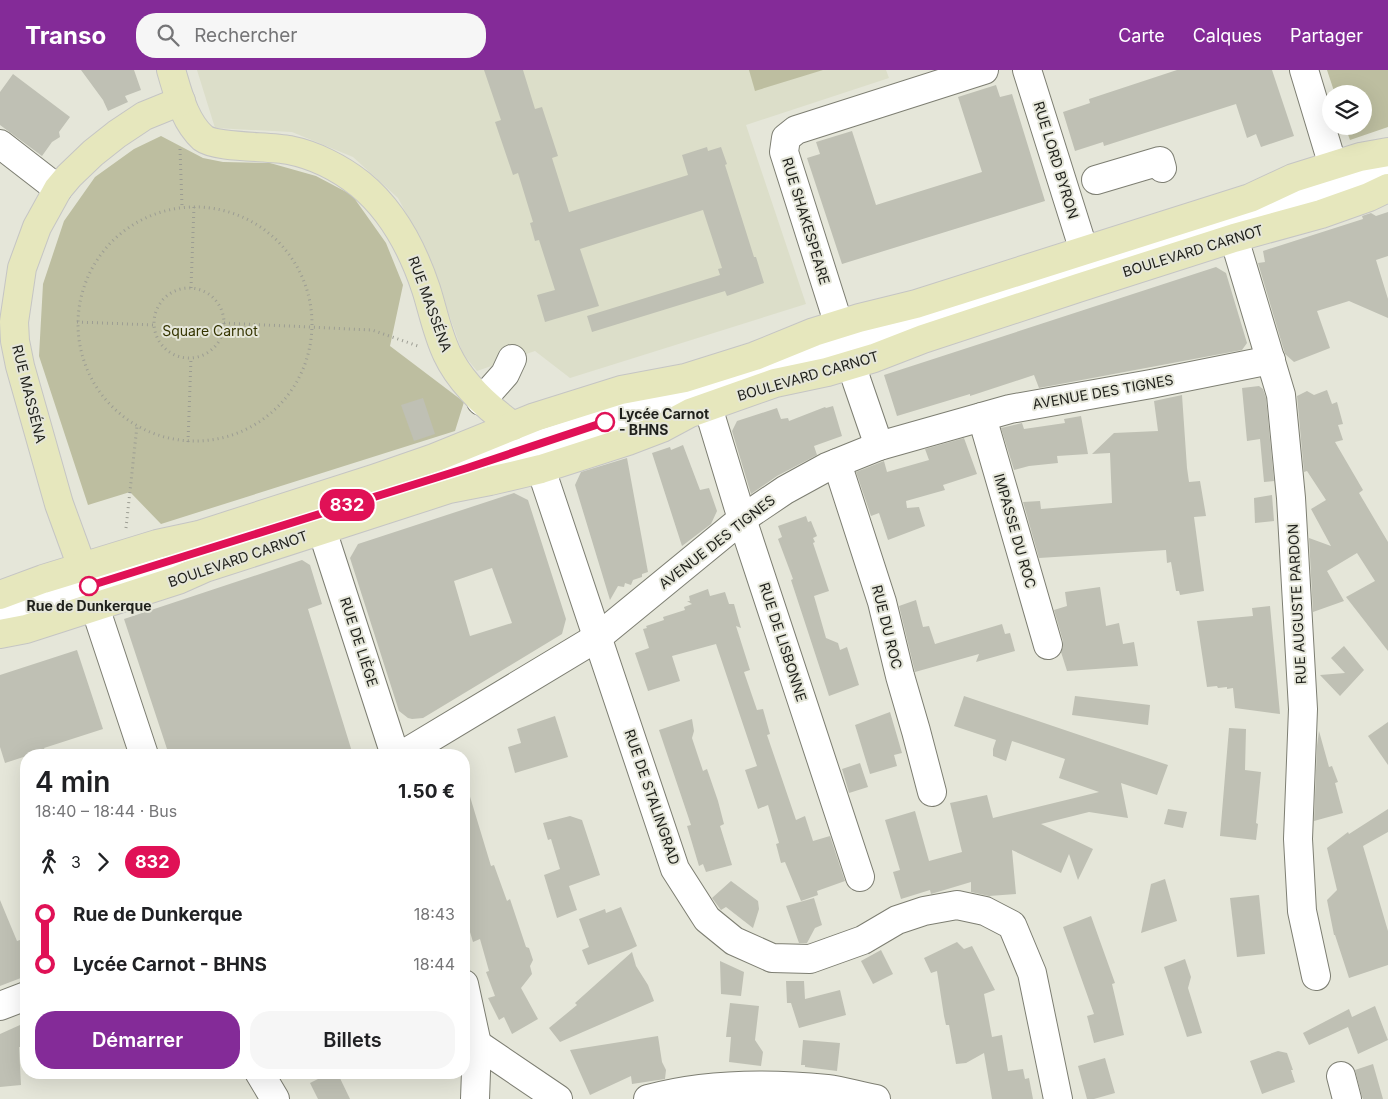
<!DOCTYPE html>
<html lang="fr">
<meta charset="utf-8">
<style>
body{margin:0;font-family:Inter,sans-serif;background:#f6f6f6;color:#202124;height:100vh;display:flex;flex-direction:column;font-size:19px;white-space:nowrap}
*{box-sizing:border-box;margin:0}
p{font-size:16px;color:#757577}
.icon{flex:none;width:28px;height:28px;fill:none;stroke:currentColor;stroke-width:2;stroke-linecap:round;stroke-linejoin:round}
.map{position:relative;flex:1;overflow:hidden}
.sheet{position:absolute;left:20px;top:679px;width:450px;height:330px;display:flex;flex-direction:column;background:#fff;border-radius:20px;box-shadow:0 5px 20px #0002}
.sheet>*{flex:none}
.badge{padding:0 10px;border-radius:16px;font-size:18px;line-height:32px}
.fabs{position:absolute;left:1322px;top:15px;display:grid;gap:10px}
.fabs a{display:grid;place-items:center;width:50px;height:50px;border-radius:50%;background:#fff;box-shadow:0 5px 20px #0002;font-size:25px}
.map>.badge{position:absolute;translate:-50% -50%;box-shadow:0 0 0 2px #fff}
.legs{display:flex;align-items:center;gap:8px;height:55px;padding:0 15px;font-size:16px}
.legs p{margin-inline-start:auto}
.summary{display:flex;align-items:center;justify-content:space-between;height:85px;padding:0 15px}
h1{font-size:28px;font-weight:600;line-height:38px}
.primary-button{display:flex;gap:10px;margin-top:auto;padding:10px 15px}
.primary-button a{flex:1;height:58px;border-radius:20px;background:#842b98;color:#fff;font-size:20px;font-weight:600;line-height:58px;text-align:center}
.primary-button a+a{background:#f6f6f6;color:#202124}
ul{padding:0 15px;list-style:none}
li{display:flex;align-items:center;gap:18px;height:50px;font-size:19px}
li i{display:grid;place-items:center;width:8px;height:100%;margin:0 6px;background:currentColor}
li i::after{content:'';width:12px;height:12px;margin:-6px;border:4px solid;border-radius:50%;background:#fff}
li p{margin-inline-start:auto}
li:first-child i{background:linear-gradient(#0000 50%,currentColor 0)}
li:last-child i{background:linear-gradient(currentColor 50%,#0000 0)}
header{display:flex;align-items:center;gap:30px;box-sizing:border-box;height:70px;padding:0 25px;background:#842b98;color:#fff}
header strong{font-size:24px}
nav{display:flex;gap:28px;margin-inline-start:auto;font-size:18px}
.search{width:350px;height:45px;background:#f6f6f6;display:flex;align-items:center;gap:12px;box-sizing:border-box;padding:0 18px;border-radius:20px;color:#757577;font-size:19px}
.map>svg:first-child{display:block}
.built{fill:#dcdec9}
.green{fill:#bdbea0}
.building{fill:#bfc0b4;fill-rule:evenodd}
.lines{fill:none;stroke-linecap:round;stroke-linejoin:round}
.minor-casing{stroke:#7d7e72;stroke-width:30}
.major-casing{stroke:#c5c5c4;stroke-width:30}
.path{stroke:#9c9d93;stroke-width:3;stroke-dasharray:1 4;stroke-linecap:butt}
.minor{stroke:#fff;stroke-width:28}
.major{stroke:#e6e7bd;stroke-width:28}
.line-1-casing{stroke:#fff;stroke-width:11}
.line-1{stroke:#e01156;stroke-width:8}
.stop-1-dot{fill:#fff;stroke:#e01156;stroke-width:2.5}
.labels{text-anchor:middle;stroke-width:4;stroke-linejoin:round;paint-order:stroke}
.street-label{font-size:14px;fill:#1f201b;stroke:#e5e6d9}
.park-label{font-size:14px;fill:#343400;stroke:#e5e6d9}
.stop-label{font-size:14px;font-weight:bold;fill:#1f201b;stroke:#e5e6d9;text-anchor:start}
</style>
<header>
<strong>Transo</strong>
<div class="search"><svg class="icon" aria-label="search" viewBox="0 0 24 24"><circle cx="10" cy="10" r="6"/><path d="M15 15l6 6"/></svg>Rechercher</div>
<nav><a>Carte</a><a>Calques</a><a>Partager</a></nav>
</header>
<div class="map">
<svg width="1388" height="1029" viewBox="0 0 1388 1029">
<rect width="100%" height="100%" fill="#e5e6d9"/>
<polygon class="built" points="197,0 886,0 889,8 746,55 806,234 570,308 535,281 477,301 463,284 427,183 398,128 353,87 292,62 215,58"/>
<g class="green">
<polygon points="749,0 823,0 755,21"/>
<polygon points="1327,0 1388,0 1388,57 1350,70 1345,56 1364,56 1364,24 1335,24"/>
<polygon points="161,66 203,88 223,92 270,93 316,106 352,125 386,173 403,215 390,276 464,332 455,361 161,454 130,422 88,435 39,286 43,214 64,151 95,107 134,79"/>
</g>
<g class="building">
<polygon points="81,0 134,0 141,20 125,26 128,32 108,41 103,30"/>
<polygon points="484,0 523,0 535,39 542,37 558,86 552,88 569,142 688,105 682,85 707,77 708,81 721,77 727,94 725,95 754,187 756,187 764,213 727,226 725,221 592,262 587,246 720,205 718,199 722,198 703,140 580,179 599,236 545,252 537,225 555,220 539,170 535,171 530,153 533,152 518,103 513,105 495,52 501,50"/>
<polygon points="1177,0 1272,0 1294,66 1261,77 1256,64 1247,68 1236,34 1104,76 1103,72 1075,81 1063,42 1090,33 1089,29"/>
<polygon points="13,4 70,47 59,62 60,67 52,72 42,86 0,55 0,22"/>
<polygon points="996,15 1000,27 1012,24 1045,131 842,194 807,88 820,84 816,72 852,61 876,135 982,102 958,27"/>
<polygon points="1388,142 1388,186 1376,190 1388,229 1388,248 1349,231 1317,241 1330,278 1294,292 1285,284 1258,193 1265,192 1263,181 1363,149 1362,146 1371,143 1376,146"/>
<polygon points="1216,197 1226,203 1247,273 1242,280 1039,318 1034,305 970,326 970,324 897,346 884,305"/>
<polygon points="1259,316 1263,319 1266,328 1274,411 1264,412 1260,369 1247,371 1242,318"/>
<polygon points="1327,320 1332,334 1337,332 1343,354 1338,355 1343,370 1335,372 1363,420 1359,423 1388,472 1388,581 1346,527 1375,511 1357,483 1327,501 1344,531 1313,542 1309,468 1331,476 1311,439 1326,430 1307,401 1304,402 1297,326 1307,321 1314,325"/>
<polygon points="1182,325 1187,398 1189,412 1200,411 1206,446 1194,447 1204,521 1180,525 1179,521 1176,521 1171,492 1167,493 1166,480 1039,488 1023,432 1040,431 1041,439 1112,433 1110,383 1092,384 1114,363 1158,361 1154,331"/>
<polygon points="423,328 435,364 414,371 401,335"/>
<polygon points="833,336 842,366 814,376 817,385 777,406 751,424 732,361 737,351 777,338 781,349 788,348 789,351 825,337 826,338"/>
<polygon points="1081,346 1088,384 1057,386 1058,393 1029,396 1014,400 1001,358 1022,353 1024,359 1065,353 1064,349"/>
<polygon points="964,368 977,404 943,415 945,420 906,431 907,438 919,437 925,456 888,470 879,443 871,446 856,402 884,391 887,402 929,390 925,379"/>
<polygon points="683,375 700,420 709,418 717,441 711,454 682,476 652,383 670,377 671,380"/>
<polygon points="627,388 648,502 642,504 642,507 633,510 631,515 625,513 624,517 618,516 610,530 575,415 581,402"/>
<path d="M514,423L528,430L566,549L562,564L423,648L412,649L408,648L399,641L350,488L358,474ZM492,498L512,553L470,566L454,511Z"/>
<polygon points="1272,425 1274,451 1255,453 1254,428"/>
<polygon points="806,446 808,452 811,451 817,466 813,468 815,472 813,473 829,521 814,526 826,568 838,573 840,580 847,577 859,615 829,626 791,510 793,509 778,469 782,467 778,456"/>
<polygon points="302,490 310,495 322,534 308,539 353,685 169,685 124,549"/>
<polygon points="1100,517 1106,556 1119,553 1123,574 1134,572 1138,596 1067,601 1061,582 1063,578 1063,571 1054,540 1067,536 1065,522"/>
<polygon points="708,519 710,526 725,522 729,534 734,534 741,558 736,556 750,600 744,602 757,640 763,639 770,664 767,665 796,750 805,746 813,771 830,766 845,811 817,821 818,825 801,831 785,792 781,793 776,774 779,773 768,735 758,739 745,700 757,696 716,574 672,586 680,611 648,621 635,583 649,578 643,559 647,558 646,556 664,550 663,547 685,540 684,537 692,534 687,531 690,531 689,526"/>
<polygon points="916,530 923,557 929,556 935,574 1002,554 1005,564 1010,563 1015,581 976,592 979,584 915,602 899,536"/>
<polygon points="1270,536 1280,644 1235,638 1233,618 1227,619 1227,617 1218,618 1217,616 1207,617 1197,551 1253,546 1252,538"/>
<polygon points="1344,576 1364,600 1340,626 1320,605 1345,603 1331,588"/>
<polygon points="77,580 103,659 44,678 45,680 5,693 0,677 0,605"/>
<polygon points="964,626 1168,695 1157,725 1121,713 1128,748 1089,742 1041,754 1093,779 1078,810 1069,784 1061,803 1012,780 1016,824 989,826 971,822 971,812 931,824 930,820 901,829 893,802 900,800 885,750 915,741 929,791 962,782 950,733 987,725 993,748 1099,722 1059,708 1065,689 1012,671 1006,691 993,686 993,679 996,670 954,656"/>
<polygon points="1075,626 1150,635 1148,655 1072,645"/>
<polygon points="890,642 902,683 894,685 897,696 870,704 855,655"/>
<polygon points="555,646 568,687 515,703 508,677 521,673 517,659"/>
<polygon points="692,649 694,661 692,668 703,701 707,699 718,731 724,754 720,756 732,795 706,802 703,794 699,796 687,756 691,755 659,660"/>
<polygon points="1388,652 1388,695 1368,666"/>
<polygon points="1229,658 1246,659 1245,700 1261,702 1256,753 1258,754 1256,770 1220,766"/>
<polygon points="1319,661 1329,697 1332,696 1338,712 1335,713 1343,743 1314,751 1317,676"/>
<polygon points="860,693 868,717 849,723 842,699"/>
<polygon points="468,720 491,796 494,795 507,831 510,829 526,877 529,878 533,890 530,896 532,904 521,918 538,949 512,964 504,947 499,950 488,928 495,926 486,902 489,901 480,869 473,872 464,842 464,839 470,837 464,819 464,721"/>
<polygon points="1168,739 1187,742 1183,758 1164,754"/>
<polygon points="1388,739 1388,762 1363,776 1388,861 1388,895 1349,908 1335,865 1334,865 1327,830 1337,820 1327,778 1348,762 1349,764"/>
<polygon points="570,746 582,750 600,805 569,816 577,840 557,848 544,805 560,799 551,769 548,770 543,753"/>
<polygon points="1165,809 1177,851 1141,863 1151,814"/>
<polygon points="731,811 758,831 759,839 753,858 726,837 721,840 712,828"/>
<polygon points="1259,825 1265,884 1237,887 1230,828"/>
<polygon points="814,828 822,855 815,858 807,873 799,873 786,836"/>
<polygon points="0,830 17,871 20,870 26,887 26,906 0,916"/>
<polygon points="621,837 637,876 631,879 588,895 582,880 589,877 579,849 605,839 606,843"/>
<polygon points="1091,846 1115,913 1112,914 1124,965 1094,973 1087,946 1094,944 1063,857"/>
<polygon points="957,872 964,879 972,876 995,920 984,924 992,967 1002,965 1008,1001 1023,999 1025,1009 1029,1008 1033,1029 992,1029 984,983 966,993 956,994 949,955 946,955 944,946 937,901 931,903 924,888"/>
<polygon points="881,880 893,904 873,914 861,891"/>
<polygon points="632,882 636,896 648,915 654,931 560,972 549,958 577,935 575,933"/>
<polygon points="1185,889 1191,907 1188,918 1202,963 1187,967 1164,897"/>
<polygon points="720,891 744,902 741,926 721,924"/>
<polygon points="786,911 804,911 805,929 840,920 846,945 799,958 791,933 787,933"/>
<polygon points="730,933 759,936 755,970 763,982 761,996 729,992 731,967 726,967"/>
<polygon points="1375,936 1388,970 1358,984 1348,957 1309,975 1303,963 1349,939 1352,947"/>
<polygon points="20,955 26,970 26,977 19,977 21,1015 0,1017 0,964"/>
<polygon points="658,966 662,992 666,1000 665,1009 632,1014 631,1006 590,1025 570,980"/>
<polygon points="803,970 840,973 837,1001 805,997 805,995 801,995"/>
<polygon points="1278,981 1287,983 1293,1000 1291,1000 1295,1012 1262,1024 1250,991"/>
<polygon points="1105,988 1115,1023 1094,1029 1087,1029 1078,996"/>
<polygon points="1373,994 1383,1029 1363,1029 1362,1027 1355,1000"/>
<polygon points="332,1002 337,1002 350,1029 318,1029 310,1013"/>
</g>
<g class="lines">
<defs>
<g id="minor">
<polyline points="1027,0 1084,181"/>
<polyline points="1304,0 1333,96 1342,118"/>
<polyline points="0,74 58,119"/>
<polyline points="1096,110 1160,91 1162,98"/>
<polyline points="1234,168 1281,325 1291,428 1303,639 1298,769 1302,841 1316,906"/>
<polyline points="481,331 505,304 512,289"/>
<polyline points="708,337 742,449 860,807"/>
<polyline points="982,347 1048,575"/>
<polyline points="879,376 857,312 784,82 786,68 796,60 984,0"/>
<polyline points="837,393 882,532 900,606 916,661 932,722"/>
<polyline points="541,399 675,799 707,849 734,871 772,888 810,889 863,870 897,850 924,841 957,835 985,841 1012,855 1032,903 1058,1029"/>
<polyline points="322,460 395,685"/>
<polyline points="88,516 144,685"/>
<polyline points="0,545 467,398 1388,100"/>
<polyline points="402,685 598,567 742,449 785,420 827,397 879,376 1010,339 1151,314 1271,290"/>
<polyline points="464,914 477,974 475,1029"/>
<polyline points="0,936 26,926"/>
<polyline points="477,974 558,1029"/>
<polyline points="259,1002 275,1029"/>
<polyline points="1341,1006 1347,1029"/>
<path d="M648,1029C706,1013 768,1013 827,1019C843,1021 859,1026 876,1029"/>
</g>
<g id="major">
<path d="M171,0C178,23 184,51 203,68C216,78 270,76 289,80C314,85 340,98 360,114C392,140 413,180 426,219C433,241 437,263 447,284C461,314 487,337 513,356"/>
<polyline points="82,497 59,434 20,296 15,271 14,252 22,198 37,157 58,119 69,106 93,83 117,64 144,46 181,31"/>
<polyline points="0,525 43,509 157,474 199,465 376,408 434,388 535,347 621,320 685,308 755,286 814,262 859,248 916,234 1250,128 1293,108 1360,87 1388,82"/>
<polyline points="0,564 26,559 178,510 205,498 449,419 490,411 541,399 628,371 662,358 690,343 775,313 827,302 874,288 923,269 1078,218 1234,168 1321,144 1369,127 1388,118"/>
</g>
</defs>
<use href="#minor" class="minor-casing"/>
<use href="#major" class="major-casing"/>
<g class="path">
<polyline points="180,79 182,136"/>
<circle cx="195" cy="254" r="117"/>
<polyline points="191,218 194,136"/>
<circle cx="189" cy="253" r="35"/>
<polyline points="77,252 154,255"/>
<polyline points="224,253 372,260 418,276"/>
<polyline points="188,372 191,288"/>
<polyline points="126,458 137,356"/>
</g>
<use href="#minor" class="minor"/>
<use href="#major" class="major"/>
</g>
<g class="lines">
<defs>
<polyline id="line-1" points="89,516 467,398 605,352"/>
</defs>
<use href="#line-1" class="line-1-casing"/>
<use href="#line-1" class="line-1"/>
</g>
<g class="stop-1-dot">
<circle cx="605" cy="352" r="9"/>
<circle cx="89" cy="516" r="9"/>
</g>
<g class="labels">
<g class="street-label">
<text transform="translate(1056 90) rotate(73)" y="5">RUE LORD BYRON</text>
<text transform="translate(806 151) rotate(73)" y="5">RUE SHAKESPEARE</text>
<text transform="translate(1193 181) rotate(-17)" y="5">BOULEVARD CARNOT</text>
<text transform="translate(430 234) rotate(70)" y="5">RUE MASSÉNA</text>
<text transform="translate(808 306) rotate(-16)" y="5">BOULEVARD CARNOT</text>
<text transform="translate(1103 322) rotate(-10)" y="5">AVENUE DES TIGNES</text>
<text transform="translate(29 324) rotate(76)" y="5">RUE MASSÉNA</text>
<text transform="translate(1015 461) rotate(74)" y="5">IMPASSE DU ROC</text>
<text transform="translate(717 472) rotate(-38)" y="5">AVENUE DES TIGNES</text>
<text transform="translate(238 489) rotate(-19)" y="5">BOULEVARD CARNOT</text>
<text transform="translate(1297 534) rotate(-93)" y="5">RUE AUGUSTE PARDON</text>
<text transform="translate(887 557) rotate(76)" y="5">RUE DU ROC</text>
<text transform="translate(359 572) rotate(72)" y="5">RUE DE LIÈGE</text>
<text transform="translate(783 572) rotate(72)" y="5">RUE DE LISBONNE</text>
<text transform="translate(652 727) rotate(71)" y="5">RUE DE STALINGRAD</text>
</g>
<g class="park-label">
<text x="210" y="266">Square Carnot</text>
</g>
<g class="stop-label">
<text x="619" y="349">Lycée Carnot<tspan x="619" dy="16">- BHNS</tspan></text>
<text x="89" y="541" text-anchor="middle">Rue de Dunkerque</text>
</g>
</g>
</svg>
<div class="fabs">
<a><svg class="icon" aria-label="layers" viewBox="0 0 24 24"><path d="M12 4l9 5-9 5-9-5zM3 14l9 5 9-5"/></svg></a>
</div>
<b class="badge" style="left:347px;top:435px;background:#e01156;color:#fff">832</b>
<section class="sheet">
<div class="summary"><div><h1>4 min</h1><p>18:40 – 18:44 · Bus</p></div><b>1.50 €</b></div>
<div class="legs"><svg class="icon" aria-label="walk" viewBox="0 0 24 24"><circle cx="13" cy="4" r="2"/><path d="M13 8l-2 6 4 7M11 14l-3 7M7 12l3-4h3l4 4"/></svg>3<svg class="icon" aria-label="forward" viewBox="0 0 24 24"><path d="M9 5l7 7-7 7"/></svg><b class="badge" style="background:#e01156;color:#fff">832</b></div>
<ul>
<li><i style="color:#e01156"></i><b>Rue de Dunkerque</b><p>18:43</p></li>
<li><i style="color:#e01156"></i><b>Lycée Carnot - BHNS</b><p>18:44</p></li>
</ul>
<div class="primary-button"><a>Démarrer</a><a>Billets</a></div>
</section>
</div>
